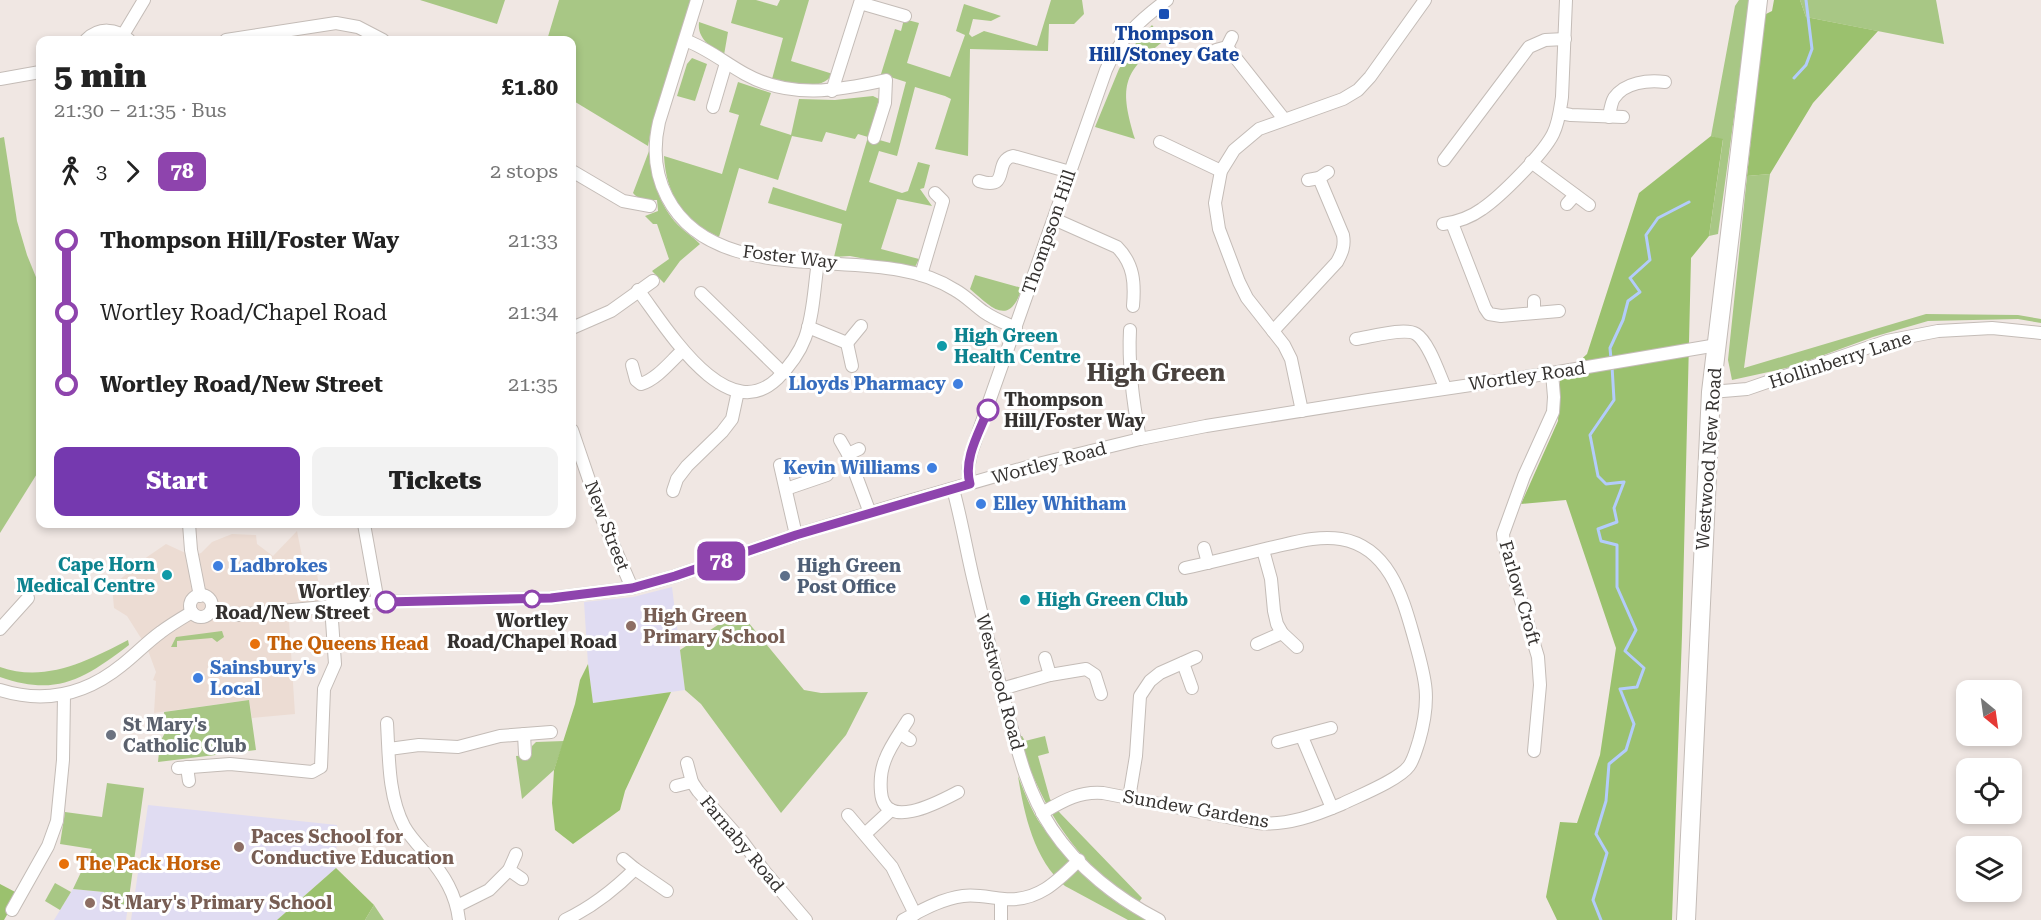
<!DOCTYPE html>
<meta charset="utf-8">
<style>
body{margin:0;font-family:"Roboto Serif",serif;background:#f2f2f2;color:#222;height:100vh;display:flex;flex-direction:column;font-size:22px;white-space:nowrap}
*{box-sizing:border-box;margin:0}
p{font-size:20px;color:#767676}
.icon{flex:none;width:33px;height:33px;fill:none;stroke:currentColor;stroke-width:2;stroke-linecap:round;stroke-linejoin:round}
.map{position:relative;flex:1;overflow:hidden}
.side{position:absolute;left:36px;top:36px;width:540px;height:492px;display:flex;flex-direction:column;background:#fff;border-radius:12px;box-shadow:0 3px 9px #0003}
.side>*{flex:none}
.badge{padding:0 12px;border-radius:9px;font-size:21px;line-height:39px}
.needle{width:39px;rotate:151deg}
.tools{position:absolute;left:1956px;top:680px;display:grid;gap:12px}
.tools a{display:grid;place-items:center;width:66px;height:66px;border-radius:12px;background:#fff;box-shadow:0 3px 9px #0003;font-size:30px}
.map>.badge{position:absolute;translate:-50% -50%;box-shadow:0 0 0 3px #fff}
.legs{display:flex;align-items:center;gap:9px;height:66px;padding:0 18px;font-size:20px}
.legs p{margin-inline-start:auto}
.headline{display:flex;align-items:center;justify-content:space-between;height:102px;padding:0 18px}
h1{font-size:33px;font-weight:800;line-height:45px}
.cta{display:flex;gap:12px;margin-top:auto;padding:12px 18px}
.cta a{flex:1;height:69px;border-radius:12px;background:#7539af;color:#fff;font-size:24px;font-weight:800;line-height:69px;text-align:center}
.cta a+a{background:#f2f2f2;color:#222}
ul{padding:0 18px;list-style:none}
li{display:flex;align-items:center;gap:21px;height:72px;font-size:22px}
li i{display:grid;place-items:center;width:9px;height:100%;margin:0 8px;background:currentColor}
li i::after{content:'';width:15px;height:15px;margin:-8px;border:4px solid;border-radius:50%;background:#fff}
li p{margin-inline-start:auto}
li:first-child i{background:linear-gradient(#0000 50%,currentColor 0)}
li:last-child i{background:linear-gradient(currentColor 50%,#0000 0)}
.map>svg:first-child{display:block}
.built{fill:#ecdcd3}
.education{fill:#e0dcf2}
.green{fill:#a8c785}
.forest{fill:#9bc16e}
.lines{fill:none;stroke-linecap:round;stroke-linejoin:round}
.stream{stroke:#b3ccfb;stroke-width:3}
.minor-casing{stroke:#c4bcb7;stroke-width:14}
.highway-casing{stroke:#c4bcb7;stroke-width:20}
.minor{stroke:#fff;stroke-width:12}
.highway{stroke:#fff;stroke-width:18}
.line-1-casing{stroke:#fff;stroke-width:14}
.line-1{stroke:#8e44ad;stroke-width:9}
.transit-dot{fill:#1a4fb4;stroke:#fff;stroke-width:2}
.culture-dot{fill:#0f9aa8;stroke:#fff;stroke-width:2}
.shop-dot{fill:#3f7fe0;stroke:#fff;stroke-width:2}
.stop-1-dot{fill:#fff;stroke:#8e44ad;stroke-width:3}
.service-dot{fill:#5c6f8a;stroke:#fff;stroke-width:2}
.education-dot{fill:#8d6e63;stroke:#fff;stroke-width:2}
.food-dot{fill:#e8710a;stroke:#fff;stroke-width:2}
.worship-dot{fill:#6b7280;stroke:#fff;stroke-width:2}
.labels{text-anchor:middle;stroke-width:6;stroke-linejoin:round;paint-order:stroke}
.transit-label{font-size:18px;font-weight:bold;fill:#164399;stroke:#fff}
.street-label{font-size:18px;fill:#353230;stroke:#fff}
.culture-label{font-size:18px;font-weight:bold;fill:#0d838f;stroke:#fff;text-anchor:start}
.shop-label{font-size:18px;font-weight:bold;fill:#366cbe;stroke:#fff;text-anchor:start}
.stop-label{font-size:18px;font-weight:bold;fill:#353230;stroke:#fff;text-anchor:start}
.service-label{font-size:18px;font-weight:bold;fill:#4e5e75;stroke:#fff;text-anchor:start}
.education-label{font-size:18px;font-weight:bold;fill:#785e54;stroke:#fff;text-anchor:start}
.food-label{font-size:18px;font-weight:bold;fill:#c56008;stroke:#fff;text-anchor:start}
.worship-label{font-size:18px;font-weight:bold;fill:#5b616d;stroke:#fff;text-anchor:start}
.district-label{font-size:24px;font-weight:bold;fill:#49423e;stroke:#fff}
</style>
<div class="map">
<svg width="2041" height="920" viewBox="0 0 2041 920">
<rect width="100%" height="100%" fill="#f0e7e3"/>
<polygon class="built" points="297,531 306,576 317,574 322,603 321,617 289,621 295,714 252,718 249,700 154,713 156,681 153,680 156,672 146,645 139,635 127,616 114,608 112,586 147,557 166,544 192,556 201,553 212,542 232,534 256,535 257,544 273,556"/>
<g class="education">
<polygon points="672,587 685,690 593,703 588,664 584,602 633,597"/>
<polygon points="148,805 337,825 336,868 277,920 131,920"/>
<polygon points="73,889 104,892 104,902 128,905 126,920 54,920"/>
</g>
<g class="green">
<polygon points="420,0 505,0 497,24"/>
<polygon points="559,0 691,0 651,130 648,146 572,100 572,40 547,40"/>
<path d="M737,0H756L777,6L780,0H809L791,61L833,74C819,93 791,84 772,79L783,38L731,23Z"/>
<path d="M1051,0H1082L1084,14L1074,24H1049L1048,51L970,49L968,156L935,149L951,99L945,96L915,87L897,156L879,151L869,182L902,193L908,191L918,162L930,165L924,188L920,189L932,206L897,199L881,249L919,259L915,267L912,268L850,256L834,257L842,224L768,203L773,187L846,211L868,137L858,134L855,139L826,132L822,142L792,136L778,180L739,168L719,237C683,221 666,194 664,156L722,174L739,115L729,112L738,82L771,93L760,125L791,135L799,99L835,100L873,96L879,99L869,137L890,143L906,82L881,74L895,29L901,31L904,19L919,23L907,63L950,77L965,35L956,31L964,4L1001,16L991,21L973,19L969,34L972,37L984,31L1037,46Z"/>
<polygon points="1739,0 1750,0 1718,234 1709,236 1723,140 1711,136 1735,6"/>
<polygon points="1800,0 1936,0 1944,44 1806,17"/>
<path d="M699,22L728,32L724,55C711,47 697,39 699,22Z"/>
<path d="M1152,25L1164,41C1121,72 1120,89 1135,139L1095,127L1119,69L1136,43Z"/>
<polygon points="692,58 707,64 695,101 677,96 687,64"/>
<polygon points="4,137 17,221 27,255 40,287 40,469 0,533 0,138"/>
<path d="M649,151C651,177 659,205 678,225C685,232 693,237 700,244L680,261L664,283L652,271L669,259L657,224H653L645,216L658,211L657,200C648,200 638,200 633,193Z"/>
<polygon points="1770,174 1744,368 1926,314 2018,315 2041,319 2041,323 2018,319 1928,321 1873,337 1791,367 1732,380 1728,360 1747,176"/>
<path d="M975,275L1022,288C1009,328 991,307 970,289Z"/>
<polygon points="739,611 804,690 821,693 868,692 846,735 781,813 701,704 685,690 680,650"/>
<polygon points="222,631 224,637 217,642 212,638 177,641 177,647 171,647 176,637"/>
<path d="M128,640L129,645C84,679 57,697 0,677V667C45,683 88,661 128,640Z"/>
<polygon points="249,700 256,750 158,762 160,742 166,731 164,712"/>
<path d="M1018,736H1022L1025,741L1045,736L1049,753L1038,756L1050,799L1060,813L1142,898L1139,902C1074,863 1041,806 1018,736Z"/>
<polygon points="564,741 554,770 522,799 516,756 532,755 532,746 536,742"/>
<path d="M1018,776C1025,793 1031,811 1042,826C1069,864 1105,900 1147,920H1128L1065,886C1034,860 1024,814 1018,776Z"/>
<polygon points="107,783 144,788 128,905 104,902 104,892 73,889 92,849 60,844 65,812 102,817"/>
<polygon points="55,883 71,892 60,910 45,901"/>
<polygon points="374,905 384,920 365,920"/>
</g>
<g class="forest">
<polygon points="1774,0 1800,0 1806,17 1878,31 1813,103 1770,174 1747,176 1764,15 1772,11"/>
<polygon points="1711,136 1723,139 1709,236 1691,258 1682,635 1672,920 1557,920 1546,897 1560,822 1577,823 1600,755 1616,648 1566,500 1521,504 1558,421 1560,379 1587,354 1639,193"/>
<polygon points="588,664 593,703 671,692 625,791 620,810 573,844 555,830 552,803 554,770 575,704 580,680"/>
<polygon points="336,868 374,905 365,920 277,920"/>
<polygon points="0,884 19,894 4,920 0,920"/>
</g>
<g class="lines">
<g class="stream">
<polyline points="1794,78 1806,65 1812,49 1806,0"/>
<polyline points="1611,359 1610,348 1623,320 1628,301 1640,292 1630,278 1650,260 1646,235 1658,218 1689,202"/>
<polyline points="1601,920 1593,900 1607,853 1596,834 1606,801 1609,764 1626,750 1634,724 1620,689 1637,687 1644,668 1625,651 1636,630 1617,587 1617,545 1601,541 1598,529 1617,522 1614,508 1624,482 1606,484 1598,476 1590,435 1614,400 1612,366"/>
</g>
<defs>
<g id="minor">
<path d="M697,0L659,122C653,148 655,174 667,197C708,277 825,256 900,270C918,273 939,280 955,290C966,296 974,305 984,312C994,319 1005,323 1016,328"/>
<polyline points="123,35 144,0"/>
<path d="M86,40C99,27 116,28 129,40"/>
<polyline points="226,40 336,23 358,27 383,40"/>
<path d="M685,40C707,48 725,63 745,74C790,99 838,91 886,80L885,103L874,138"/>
<polyline points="1227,47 1284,119"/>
<polyline points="1216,50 1227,47 1232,37"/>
<polyline points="0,79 40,72"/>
<polyline points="832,91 860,3 905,16"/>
<polyline points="713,107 726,63"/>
<polyline points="1560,113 1571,115 1623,117"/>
<path d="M1609,117C1610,111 1611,103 1614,98C1625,82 1648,80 1665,82"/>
<polyline points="1160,142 1221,171"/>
<polyline points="1444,160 1529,47 1545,40 1565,39"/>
<polyline points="1531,162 1589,205"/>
<polyline points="572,171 623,201 650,206"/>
<polyline points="1308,180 1319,178 1328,172"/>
<path d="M979,181C1012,191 992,161 1013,156L1070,172"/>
<polyline points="1567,204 1575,195"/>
<path d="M1054,219L1117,247C1134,264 1135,283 1133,306"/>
<polyline points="1452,223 1485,308 1489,314 1501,316 1559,311"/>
<path d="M1443,224C1457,222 1471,217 1482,209C1501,196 1543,154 1553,134C1559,122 1560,110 1562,97L1566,0"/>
<polyline points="921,275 943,201 935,193"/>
<path d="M638,290C665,325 725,428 777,379C789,367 799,354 805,338C814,313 814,287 818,262"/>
<polyline points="701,293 783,373"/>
<polyline points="1534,301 1534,313"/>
<polyline points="808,327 847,343 861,326"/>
<polyline points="572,328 611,311 653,281"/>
<path d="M1130,330C1128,367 1133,403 1140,439"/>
<path d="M1273,331L1337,262C1342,253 1345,246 1343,235L1319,178"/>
<path d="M1356,339C1370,337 1405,327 1416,334C1429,342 1439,374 1445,387"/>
<polyline points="847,343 852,366"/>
<path d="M632,365L636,380L641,384C657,379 670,362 682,351"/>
<polyline points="1711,392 1747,389 1887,341 1938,331 1992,328 2041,333"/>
<polyline points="1302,411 1291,359 1284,345 1247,298 1239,282 1219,229 1215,203 1221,171 1234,150 1259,129 1343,99 1358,90 1370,77 1425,0"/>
<polyline points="572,430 603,521 632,588"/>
<polyline points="840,440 848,454 870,513"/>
<polyline points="848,454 859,449"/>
<polyline points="780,465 796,535"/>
<path d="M970,484L968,469L971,453L1106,70C1119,39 1140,20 1167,0"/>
<polyline points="786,489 827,475"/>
<path d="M953,489C961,518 966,548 973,578C983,621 994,663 1006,706C1017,749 1027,792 1052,829C1078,868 1118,899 1159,920"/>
<polyline points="673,491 677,479 687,466 722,432 732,419 738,391"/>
<polyline points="189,524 191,550 200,596"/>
<polyline points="364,524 378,602"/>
<polyline points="1204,548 1208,563"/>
<polyline points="1263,550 1271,579 1274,611 1277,624 1282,633 1297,647"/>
<circle cx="201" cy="606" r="11"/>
<polyline points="211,611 238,615 378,602 551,598 632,588 675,576 796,535 909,501 1034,465 1140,439 1206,426 1369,400 1552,373 1717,345"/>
<polyline points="0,629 28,598"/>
<polyline points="1257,644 1282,633"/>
<polyline points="1045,658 1050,675"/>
<polyline points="1183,663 1192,688"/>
<polyline points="1001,689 1050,675 1086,669 1095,675 1101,694"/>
<path d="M0,690C45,704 85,695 122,665C135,655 147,642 161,632C170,625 182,618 192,612"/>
<path d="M908,720C900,733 890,746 885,760C881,770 880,781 881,792C884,832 939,802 958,792"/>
<path d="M387,723C389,756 388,796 404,826C410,837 419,846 427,855C444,875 456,894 459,920"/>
<polyline points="900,733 910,740"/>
<polyline points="524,734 525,754"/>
<polyline points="1302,737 1332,808"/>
<polyline points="1278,742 1331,728"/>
<polyline points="389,749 419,745 458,747 500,736 551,732"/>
<polyline points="1534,751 1540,685 1538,657 1504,544 1503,534 1524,476 1553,412 1554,397 1552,373"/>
<polyline points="687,763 692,782 698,791 742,841 765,872 806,920"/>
<polyline points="187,767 189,781"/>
<polyline points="178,768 230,764 312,772 321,767 324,689 335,664 331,606"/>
<polyline points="676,786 692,782"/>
<polyline points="1129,798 1136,756 1140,696 1150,681 1160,673 1196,657"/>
<path d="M1042,813C1063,801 1079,791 1103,793L1258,823C1287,826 1316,815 1342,804C1358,796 1399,780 1409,766C1414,759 1416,750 1419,741C1432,696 1425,677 1413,634C1402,595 1388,547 1341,539C1317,535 1293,543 1269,548C1241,555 1213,562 1185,568"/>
<polyline points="848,815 892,867 915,914"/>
<polyline points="865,834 891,810"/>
<polyline points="516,854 509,870 522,879"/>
<polyline points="623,859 635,869 667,891"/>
<polyline points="457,906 489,890 509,870"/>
<polyline points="12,910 48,846 57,821 63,760 64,695"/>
<path d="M565,920C592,907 614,890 635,869"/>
<path d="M903,920C922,910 941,899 963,896C977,894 991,898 1004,899C1037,902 1057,882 1079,860"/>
<polyline points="1001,920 1001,899"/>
</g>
<polyline id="highway" points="1686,920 1711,392 1758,0"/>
</defs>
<use href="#minor" class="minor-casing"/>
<use href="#highway" class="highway-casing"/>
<use href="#minor" class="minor"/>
<use href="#highway" class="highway"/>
</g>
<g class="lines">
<defs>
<path id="line-1" d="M386,602L551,598L632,588L675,576L796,535L970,484C963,459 979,433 988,410"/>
</defs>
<use href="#line-1" class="line-1-casing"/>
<use href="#line-1" class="line-1"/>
</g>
<rect class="transit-dot" x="1158" y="8" width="12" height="12" rx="3"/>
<g class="culture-dot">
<circle cx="942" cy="346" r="6"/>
<circle cx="167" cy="575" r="6"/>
<circle cx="1025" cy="600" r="6"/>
</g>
<g class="shop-dot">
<circle cx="958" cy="384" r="6"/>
<circle cx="932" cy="468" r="6"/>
<circle cx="981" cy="504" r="6"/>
<circle cx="218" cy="566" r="6"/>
<circle cx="198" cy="678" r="6"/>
</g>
<g class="stop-1-dot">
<circle cx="988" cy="410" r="10"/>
<circle cx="532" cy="599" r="8"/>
<circle cx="386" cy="602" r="10"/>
</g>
<circle class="service-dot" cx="785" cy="576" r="6"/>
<g class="education-dot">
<circle cx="631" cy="626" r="6"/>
<circle cx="239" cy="847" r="6"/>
<circle cx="90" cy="903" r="6"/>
</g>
<g class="food-dot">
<circle cx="255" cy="644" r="6"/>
<circle cx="64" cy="864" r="6"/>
</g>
<circle class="worship-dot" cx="111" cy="735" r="6"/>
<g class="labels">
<g class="transit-label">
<text x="1164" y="40">Thompson<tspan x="1164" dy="21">Hill/Stoney Gate</tspan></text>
</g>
<g class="street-label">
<text transform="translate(1049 232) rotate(-71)" y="6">Thompson Hill</text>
<text transform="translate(790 257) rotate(7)" y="6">Foster Way</text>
<text transform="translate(1840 360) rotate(-18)" y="6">Hollinberry Lane</text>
<text transform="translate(1527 376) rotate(-8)" y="6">Wortley Road</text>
<text transform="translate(1709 459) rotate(-86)" y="6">Westwood New Road</text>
<text transform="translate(1049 463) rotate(-15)" y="6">Wortley Road</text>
<text transform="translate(607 526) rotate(69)" y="6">New Street</text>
<text transform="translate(1520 593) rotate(74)" y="6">Farlow Croft</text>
<text transform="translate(1000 682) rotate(75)" y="6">Westwood Road</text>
<text transform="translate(1196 809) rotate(10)" y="6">Sundew Gardens</text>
<text transform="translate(742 844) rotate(50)" y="6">Farnaby Road</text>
</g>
<g class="culture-label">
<text x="954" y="342">High Green<tspan x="954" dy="21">Health Centre</tspan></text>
<text x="155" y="571" text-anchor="end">Cape Horn<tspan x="155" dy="21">Medical Centre</tspan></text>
<text x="1037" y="606">High Green Club</text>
</g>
<g class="shop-label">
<text x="946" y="390" text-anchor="end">Lloyds Pharmacy</text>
<text x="920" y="474" text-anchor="end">Kevin Williams</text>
<text x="993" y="510">Elley Whitham</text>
<text x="230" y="572">Ladbrokes</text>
<text x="210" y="674">Sainsbury's<tspan x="210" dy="21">Local</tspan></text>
</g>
<g class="stop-label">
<text x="1004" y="406">Thompson<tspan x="1004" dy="21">Hill/Foster Way</tspan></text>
<text x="370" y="598" text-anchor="end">Wortley<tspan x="370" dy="21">Road/New Street</tspan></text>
<text x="532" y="627" text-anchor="middle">Wortley<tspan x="532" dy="21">Road/Chapel Road</tspan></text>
</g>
<g class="service-label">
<text x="797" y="572">High Green<tspan x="797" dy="21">Post Office</tspan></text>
</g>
<g class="education-label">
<text x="643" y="622">High Green<tspan x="643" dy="21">Primary School</tspan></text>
<text x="251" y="843">Paces School for<tspan x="251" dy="21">Conductive Education</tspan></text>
<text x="102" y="909">St Mary's Primary School</text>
</g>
<g class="food-label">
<text x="267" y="650">The Queens Head</text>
<text x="76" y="870">The Pack Horse</text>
</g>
<g class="worship-label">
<text x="123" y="731">St Mary's<tspan x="123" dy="21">Catholic Club</tspan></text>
</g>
<g class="district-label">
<text x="1156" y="381">High Green</text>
</g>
</g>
</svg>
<div class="tools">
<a><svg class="needle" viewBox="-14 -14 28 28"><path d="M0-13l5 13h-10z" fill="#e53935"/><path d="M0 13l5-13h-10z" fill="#767676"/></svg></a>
<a><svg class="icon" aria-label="locate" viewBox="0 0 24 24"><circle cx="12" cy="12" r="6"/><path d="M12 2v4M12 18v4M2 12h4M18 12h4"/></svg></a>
<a><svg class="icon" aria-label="layers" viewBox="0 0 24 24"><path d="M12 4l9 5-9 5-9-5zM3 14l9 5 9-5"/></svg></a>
</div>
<b class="badge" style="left:721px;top:561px;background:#8e44ad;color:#fff">78</b>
<section class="side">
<div class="headline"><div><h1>5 min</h1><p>21:30 – 21:35 · Bus</p></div><b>£1.80</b></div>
<div class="legs"><svg class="icon" aria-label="walk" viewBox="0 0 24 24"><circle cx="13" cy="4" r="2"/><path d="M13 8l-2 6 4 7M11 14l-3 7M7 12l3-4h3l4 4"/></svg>3<svg class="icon" aria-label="forward" viewBox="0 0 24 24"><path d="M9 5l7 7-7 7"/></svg><b class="badge" style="background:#8e44ad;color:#fff">78</b><p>2 stops</p></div>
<ul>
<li><i style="color:#8e44ad"></i><b>Thompson Hill/Foster Way</b><p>21:33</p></li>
<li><i style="color:#8e44ad"></i><span>Wortley Road/Chapel Road</span><p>21:34</p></li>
<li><i style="color:#8e44ad"></i><b>Wortley Road/New Street</b><p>21:35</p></li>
</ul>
<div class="cta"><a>Start</a><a>Tickets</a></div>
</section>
</div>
